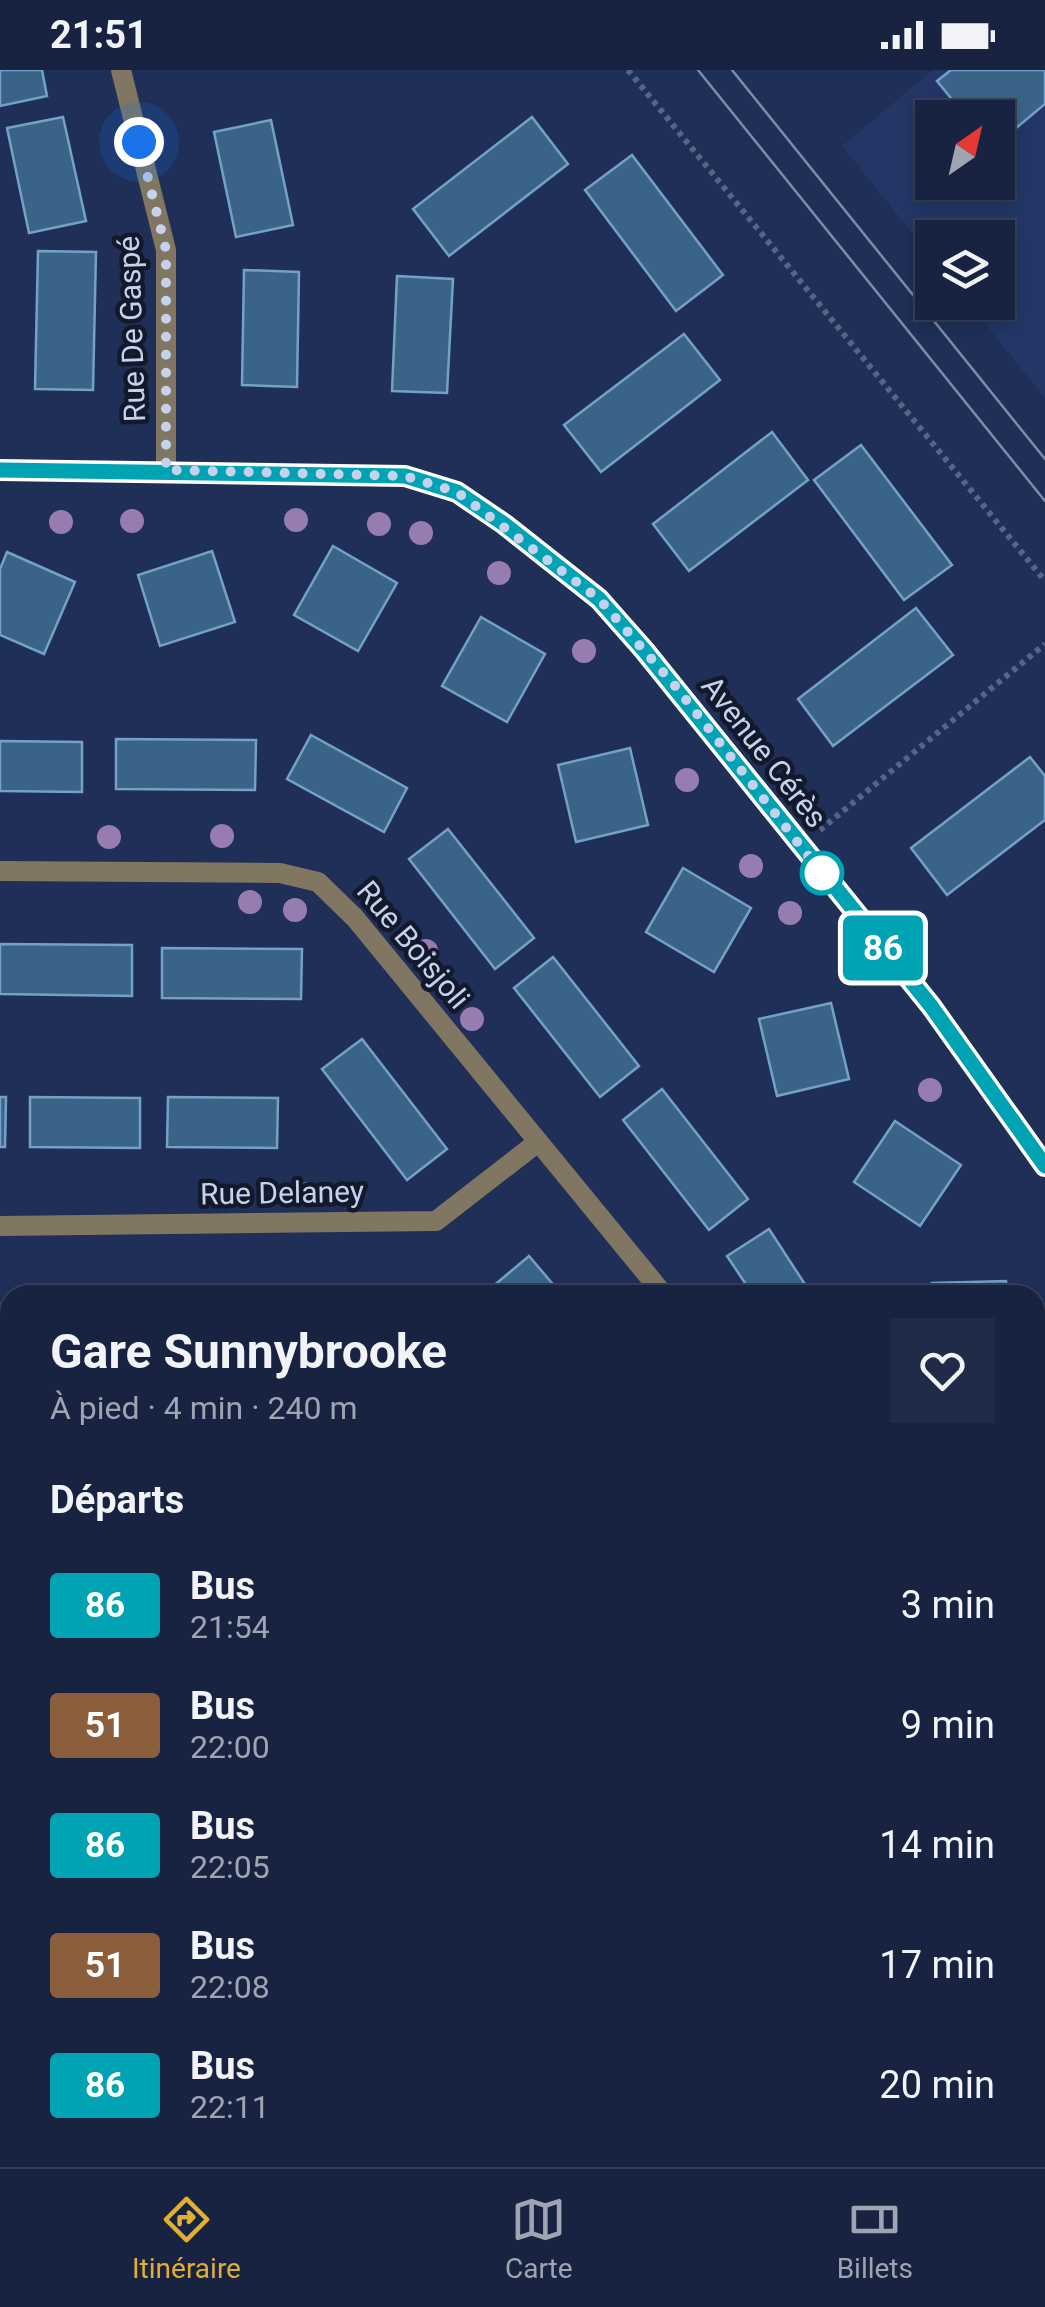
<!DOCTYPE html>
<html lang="fr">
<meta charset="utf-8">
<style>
body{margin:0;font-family:Roboto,sans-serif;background:#202b48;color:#f1f3f6;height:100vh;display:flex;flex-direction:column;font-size:38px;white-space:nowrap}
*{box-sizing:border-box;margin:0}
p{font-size:32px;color:#9ea4b1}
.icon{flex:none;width:55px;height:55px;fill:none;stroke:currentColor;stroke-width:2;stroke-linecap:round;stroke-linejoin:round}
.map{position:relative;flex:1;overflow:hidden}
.details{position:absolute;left:0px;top:1215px;width:1045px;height:882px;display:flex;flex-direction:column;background:#172341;border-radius:30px 30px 0 0;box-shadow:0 5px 15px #0003,0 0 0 2px #36405a}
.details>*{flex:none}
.badge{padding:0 20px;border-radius:8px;font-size:35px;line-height:65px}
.needle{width:65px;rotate:34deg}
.controls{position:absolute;left:915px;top:30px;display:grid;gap:20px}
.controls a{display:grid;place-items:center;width:100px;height:100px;border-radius:0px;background:#172341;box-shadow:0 5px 15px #0003,0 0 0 2px #36405a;font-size:50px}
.you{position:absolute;width:50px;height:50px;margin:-25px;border:8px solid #fff;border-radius:50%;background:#1a73e8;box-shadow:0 0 0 15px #1a73e833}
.map>.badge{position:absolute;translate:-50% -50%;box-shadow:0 0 0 5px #fff}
h2{padding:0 50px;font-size:38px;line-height:90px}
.round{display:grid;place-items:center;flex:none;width:105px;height:105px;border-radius:0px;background:#202b48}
.overview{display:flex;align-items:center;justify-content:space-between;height:170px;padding:0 50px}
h1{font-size:48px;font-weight:700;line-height:75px}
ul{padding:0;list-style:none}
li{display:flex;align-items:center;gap:30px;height:120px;padding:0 50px}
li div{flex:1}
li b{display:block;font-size:38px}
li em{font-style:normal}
li .badge{min-width:110px;font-weight:700;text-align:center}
.status{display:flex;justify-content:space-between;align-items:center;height:70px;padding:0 50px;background:#172341;direction:ltr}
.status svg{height:28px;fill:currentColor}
.dock{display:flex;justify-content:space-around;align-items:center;height:140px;border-top:2px solid #36405a;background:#172341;font-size:28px;color:#9ea4b1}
.dock a{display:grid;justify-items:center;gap:5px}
.dock .selected{color:#e1af34}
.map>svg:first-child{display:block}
.built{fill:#233665;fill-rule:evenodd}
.building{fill:#396488;stroke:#74a1c8;stroke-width:2.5}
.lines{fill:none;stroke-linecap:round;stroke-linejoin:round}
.path{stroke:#556487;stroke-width:6;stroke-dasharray:5 5;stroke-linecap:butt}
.lane{stroke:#807661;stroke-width:18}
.street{stroke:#807661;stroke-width:20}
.tram{stroke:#7d8baa;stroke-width:2.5}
.tree{fill:#977cb2}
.line-casing{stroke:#fff;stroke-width:22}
.line{stroke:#00a3b4;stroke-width:15}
.walk{stroke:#c6d2eb;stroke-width:10;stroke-dasharray:0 18}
.stop-dot{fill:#fff;stroke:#00a3b4;stroke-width:5}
.labels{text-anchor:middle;stroke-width:9;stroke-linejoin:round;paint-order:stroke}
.street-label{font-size:30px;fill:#c6d2eb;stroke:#11192b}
</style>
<div class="status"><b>21:51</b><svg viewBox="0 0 49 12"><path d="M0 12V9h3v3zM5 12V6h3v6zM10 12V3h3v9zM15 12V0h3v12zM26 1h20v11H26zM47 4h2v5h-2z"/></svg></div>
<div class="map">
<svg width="1045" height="2097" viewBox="0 0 1045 2097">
<rect width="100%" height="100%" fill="#1f2f57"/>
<path class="built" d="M933,0H1045V328L968,233L998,232V168H932V188L842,76ZM932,48H998V112H932Z"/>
<g class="building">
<polygon points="0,0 42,0 47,26 0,36"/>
<polygon points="951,0 1045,0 1045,34 998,73 998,48 967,48 937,11"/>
<polygon points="63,47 86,151 29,163 7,58"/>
<polygon points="532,47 568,94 449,186 413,139"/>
<polygon points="271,50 293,155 236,167 214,62"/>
<polygon points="632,85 723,205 676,241 585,120"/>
<polygon points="38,181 96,182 93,320 35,319"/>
<polygon points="244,200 299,202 297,317 242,315"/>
<polygon points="397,206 453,209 447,323 392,321"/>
<polygon points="684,264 720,310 601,402 564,355"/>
<polygon points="772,362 808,410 689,501 653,454"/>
<polygon points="861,375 952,495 904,530 814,410"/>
<polygon points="333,476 397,513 358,581 294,545"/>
<polygon points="212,481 235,552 160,576 138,505"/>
<polygon points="7,482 75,512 44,584 0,565 0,499"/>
<polygon points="916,538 953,585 833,676 798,629"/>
<polygon points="481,547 545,584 507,652 442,616"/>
<polygon points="311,665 407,718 384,762 287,709"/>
<polygon points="116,669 256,670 255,720 116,719"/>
<polygon points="0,671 82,672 82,722 0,721"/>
<polygon points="630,678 648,755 576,772 558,695"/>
<polygon points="1030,687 1045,706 1045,750 947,825 911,778"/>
<polygon points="448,759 534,868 495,899 409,789"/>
<polygon points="683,798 751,838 714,902 646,862"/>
<polygon points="0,874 132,875 132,926 0,924"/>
<polygon points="162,878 302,879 301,929 162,928"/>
<polygon points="553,887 639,996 600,1027 514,918"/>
<polygon points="831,933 849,1009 777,1026 759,949"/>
<polygon points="362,969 447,1079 407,1110 322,999"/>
<polygon points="662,1019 748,1129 709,1160 623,1050"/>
<polygon points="0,1027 6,1027 5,1077 0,1077"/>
<polygon points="30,1027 140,1028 140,1078 30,1077"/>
<polygon points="168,1027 278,1028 277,1078 167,1077"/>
<polygon points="895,1051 961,1095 920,1156 854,1112"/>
<polygon points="769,1159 812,1225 753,1225 727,1186"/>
<polygon points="529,1186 562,1225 497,1225 491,1218"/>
<polygon points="1006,1211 1006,1225 933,1225 932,1213"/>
<rect x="0" y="1234" width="10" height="50"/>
<rect x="0" y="1389" width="10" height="50"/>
<polygon points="1035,1393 1045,1408 1045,1435 1035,1442"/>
<polygon points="1045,1530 1045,1609 1035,1609 1035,1531"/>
<rect x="0" y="1590" width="10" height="50"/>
<polygon points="6,1941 10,1952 6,1989 10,2088 38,2088 41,2097 0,2097 0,1943"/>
<polygon points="1045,1953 1045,2097 1012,2097 1009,2089 1035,2088 1035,1956"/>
<polygon points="140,2088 209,2088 213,2097 134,2097 131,2090"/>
<polygon points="313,2088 392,2088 396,2097 317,2097"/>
<polygon points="484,2088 563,2088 567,2097 488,2097"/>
<polygon points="661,2088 740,2088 743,2097 664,2097"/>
<polygon points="827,2088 905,2088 909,2097 830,2097"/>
</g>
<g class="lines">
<g class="path">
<polyline points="628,0 1045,511"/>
<polyline points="820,760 1045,574"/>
</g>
<polyline class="lane" points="250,2088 251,2097"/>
<g class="street">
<polyline points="121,0 166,180 166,400"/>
<polyline points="0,400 405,406 457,423 505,455 599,529 644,580 931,937 1045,1096"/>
<polyline points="0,801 280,803 318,812 355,848 664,1225"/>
<polyline points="0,1156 436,1151 538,1072"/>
<polyline points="0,1512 10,1512"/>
<polyline points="0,1843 10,1855"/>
<polyline points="1035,1868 1045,1868"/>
</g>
<g class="tram">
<polyline points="698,0 1045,431"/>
<polyline points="732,0 1045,389"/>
</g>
</g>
<g class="tree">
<circle cx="296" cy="450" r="12"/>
<circle cx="132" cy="451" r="12"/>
<circle cx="61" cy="452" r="12"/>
<circle cx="379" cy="454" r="12"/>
<circle cx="421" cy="463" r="12"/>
<circle cx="499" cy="503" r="12"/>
<circle cx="584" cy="581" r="12"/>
<circle cx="687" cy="710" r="12"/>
<circle cx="222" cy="766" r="12"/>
<circle cx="109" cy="767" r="12"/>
<circle cx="751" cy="796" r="12"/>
<circle cx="250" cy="832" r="12"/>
<circle cx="295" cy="840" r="12"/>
<circle cx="790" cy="843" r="12"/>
<circle cx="426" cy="881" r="12"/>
<circle cx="472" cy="949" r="12"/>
<circle cx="930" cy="1020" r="12"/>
<circle cx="307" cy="1124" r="12"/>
</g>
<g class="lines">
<defs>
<polyline id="line" points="0,400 405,406 457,422 504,454 599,529 644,580 931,936 1045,1096"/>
</defs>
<use href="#line" class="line-casing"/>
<use href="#line" class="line"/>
<polyline class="walk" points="139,72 166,180 166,400 405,406 457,422 599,529 676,617 824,806 822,803"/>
</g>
<circle class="stop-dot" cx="822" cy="803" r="20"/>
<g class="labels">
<g class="street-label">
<text transform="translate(132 259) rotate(-92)" y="10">Rue De Gaspé</text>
<text transform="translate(764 682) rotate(52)" y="10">Avenue Cérès</text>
<text transform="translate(413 875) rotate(50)" y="10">Rue Boisjoli</text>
<text transform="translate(282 1123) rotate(-1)" y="10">Rue Delaney</text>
</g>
</g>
</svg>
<div class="controls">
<a><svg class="needle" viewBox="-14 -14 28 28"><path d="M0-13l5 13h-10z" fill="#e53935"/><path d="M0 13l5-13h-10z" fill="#9ea4b1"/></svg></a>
<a><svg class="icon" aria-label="layers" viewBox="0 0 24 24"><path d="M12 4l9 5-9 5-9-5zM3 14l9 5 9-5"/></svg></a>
</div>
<div class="you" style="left:139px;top:72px"></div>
<b class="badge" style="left:883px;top:878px;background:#00a3b4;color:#fff">86</b>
<section class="details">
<div class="overview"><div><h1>Gare Sunnybrooke</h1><p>À pied · 4 min · 240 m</p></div><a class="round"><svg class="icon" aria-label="heart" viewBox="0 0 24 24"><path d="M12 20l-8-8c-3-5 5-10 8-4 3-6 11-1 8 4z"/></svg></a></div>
<h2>Départs</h2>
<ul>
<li><span class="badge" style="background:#00a3b4;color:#fff">86</span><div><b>Bus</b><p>21:54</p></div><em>3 min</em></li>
<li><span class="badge" style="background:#8b5e3c;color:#fff">51</span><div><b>Bus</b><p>22:00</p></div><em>9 min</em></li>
<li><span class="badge" style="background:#00a3b4;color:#fff">86</span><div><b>Bus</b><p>22:05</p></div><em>14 min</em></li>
<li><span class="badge" style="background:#8b5e3c;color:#fff">51</span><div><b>Bus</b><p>22:08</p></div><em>17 min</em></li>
<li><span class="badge" style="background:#00a3b4;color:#fff">86</span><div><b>Bus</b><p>22:11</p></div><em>20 min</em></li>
</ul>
</section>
</div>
<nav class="dock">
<a class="selected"><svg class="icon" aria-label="directions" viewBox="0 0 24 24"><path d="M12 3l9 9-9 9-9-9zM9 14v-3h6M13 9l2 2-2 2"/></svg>Itinéraire</a>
<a><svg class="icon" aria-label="map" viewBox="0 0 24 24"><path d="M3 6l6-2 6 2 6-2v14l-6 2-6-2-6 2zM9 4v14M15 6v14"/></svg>Carte</a>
<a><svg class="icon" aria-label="tickets" viewBox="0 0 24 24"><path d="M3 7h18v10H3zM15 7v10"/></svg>Billets</a>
</nav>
